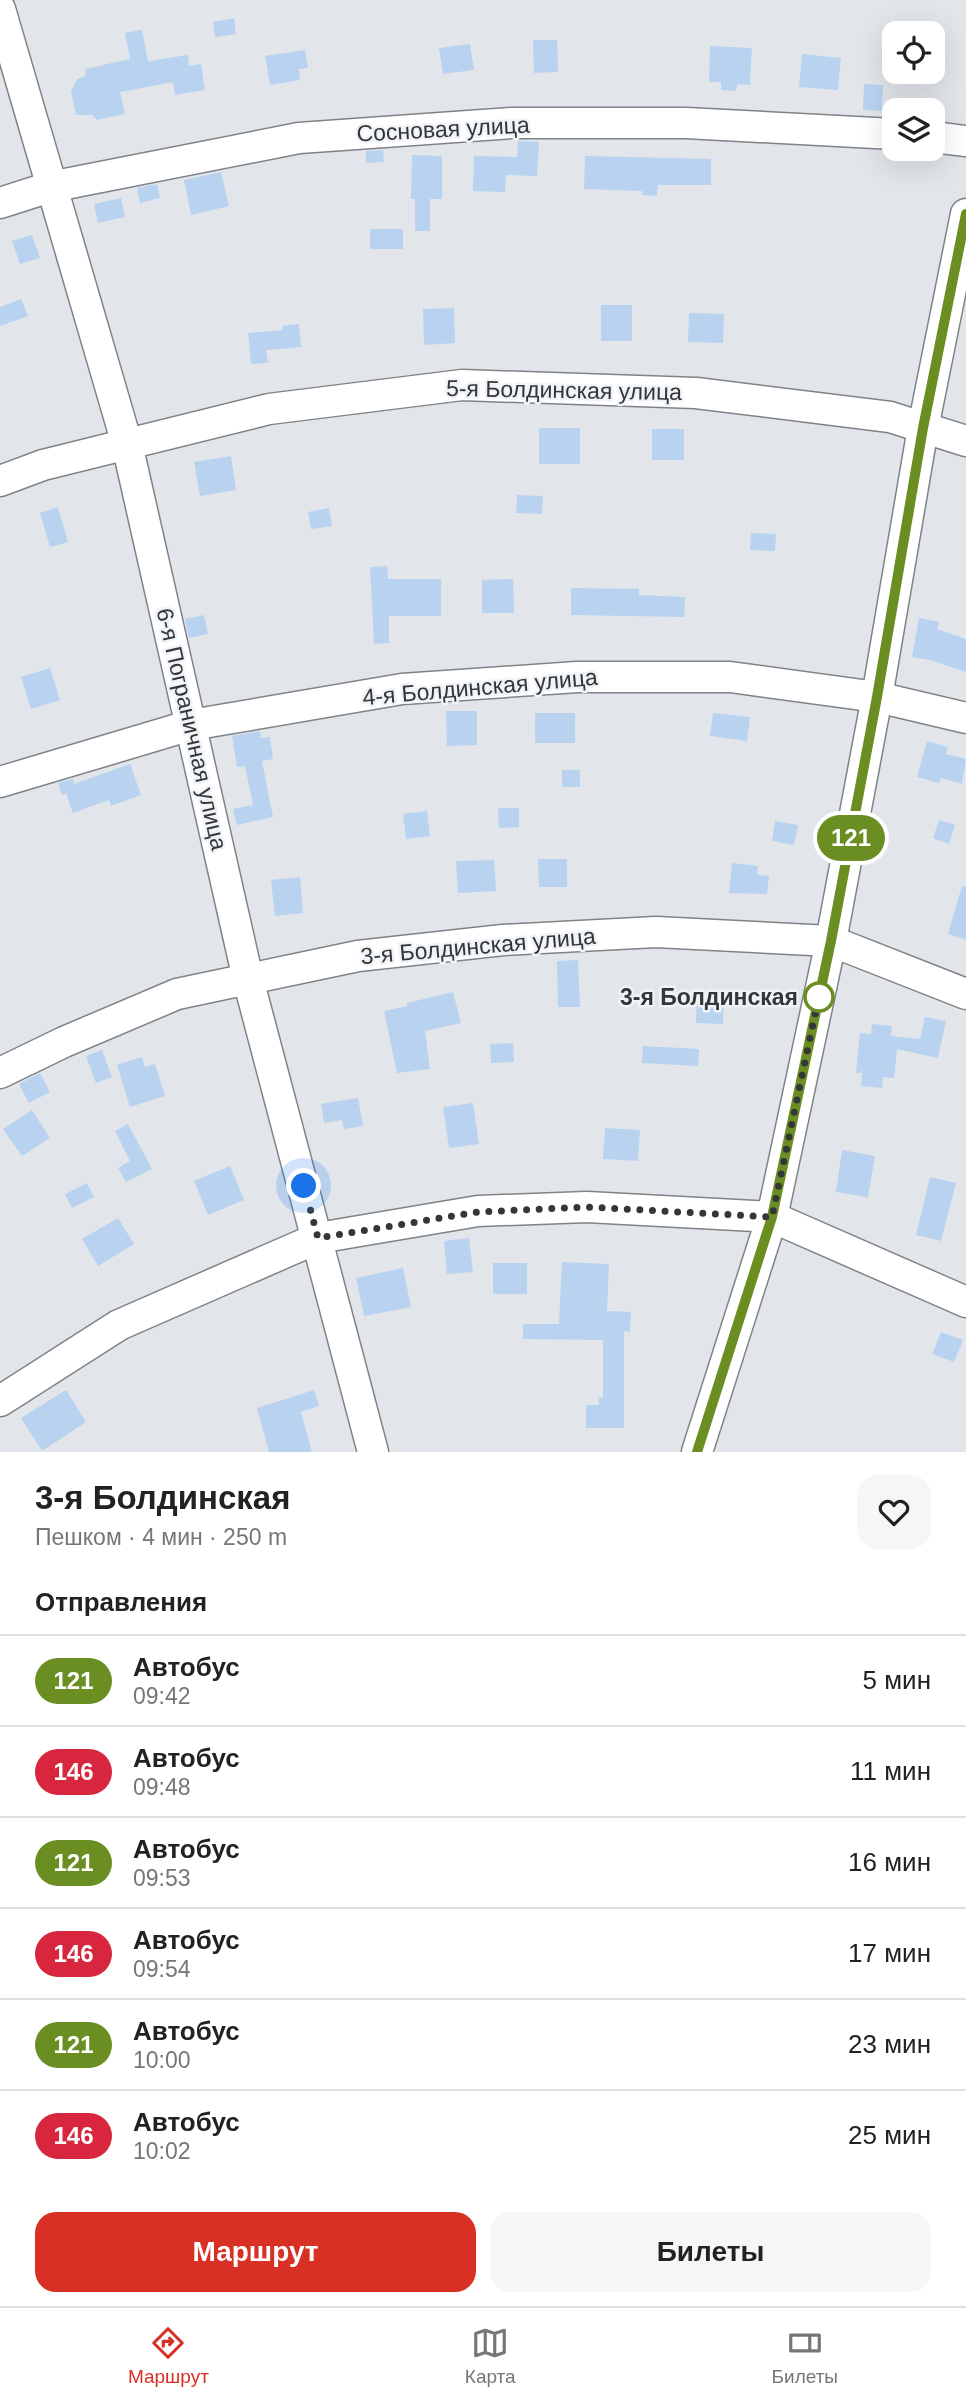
<!DOCTYPE html>
<html lang="ru">
<meta charset="utf-8">
<style>
body{margin:0;font-family:Arial,sans-serif;background:#f6f6f6;color:#222;height:100vh;display:flex;flex-direction:column;font-size:26px;white-space:nowrap}
*{box-sizing:border-box;margin:0}
p{font-size:23px;color:#767676}
.icon{flex:none;width:38px;height:38px;fill:none;stroke:currentColor;stroke-width:2;stroke-linecap:round;stroke-linejoin:round}
.map{position:relative;height:1452px;overflow:hidden}
.drawer{display:flex;flex-direction:column;background:#fff;flex:1}
.drawer>*{flex:none}
.badge{padding:0 14px;border-radius:23px;font-size:24px;line-height:46px}
.fabs{position:absolute;left:882px;top:21px;display:grid;gap:14px}
.fabs a{display:grid;place-items:center;width:63px;height:63px;border-radius:14px;background:#fff;box-shadow:0 7px 28px #0002;font-size:35px}
.you{position:absolute;width:35px;height:35px;margin:-18px;border:5px solid #fff;border-radius:50%;background:#1a73e8;box-shadow:0 0 0 10px #1a73e833}
.map>.badge{position:absolute;translate:-50% -50%;box-shadow:0 0 0 4px #fff}
h2{padding:0 35px;font-size:26px;line-height:63px}
.round{display:grid;place-items:center;flex:none;width:74px;height:74px;border-radius:21px;background:#f6f6f6}
.head{display:flex;align-items:center;justify-content:space-between;height:119px;padding:0 35px}
h1{font-size:33px;font-weight:700;line-height:52px}
.primary-button{display:flex;gap:14px;margin-top:auto;padding:14px 35px}
.primary-button a{flex:1;height:80px;border-radius:21px;background:#d93025;color:#fff;font-size:28px;font-weight:700;line-height:80px;text-align:center}
.primary-button a+a{background:#f6f6f6;color:#222}
ul{padding:0;list-style:none}
li{display:flex;align-items:center;gap:21px;height:91px;padding:0 35px;border-top:2px solid #e0e0e0}
li div{flex:1}
li b{display:block;font-size:26px}
li em{font-style:normal}
li .badge{min-width:77px;font-weight:700;text-align:center}
.tabs{display:flex;justify-content:space-around;align-items:center;height:98px;border-top:2px solid #e0e0e0;background:#fff;font-size:19px;color:#767676}
.tabs a{display:grid;justify-items:center;gap:4px}
.tabs .current{color:#d93025}
.map>svg:first-child{display:block}
.building{fill:#b8d2f0}
.lines{fill:none;stroke-linecap:round;stroke-linejoin:round}
.minor-casing{stroke:#7f8387;stroke-width:33}
.minor{stroke:#fff;stroke-width:30}
.line-casing{stroke:#fff;stroke-width:16}
.line{stroke:#6b8e23;stroke-width:10}
.walk{stroke:#353638;stroke-width:7;stroke-dasharray:0 12.6}
.stop-dot{fill:#fff;stroke:#6b8e23;stroke-width:3.5}
.labels{text-anchor:middle;stroke-width:5;stroke-linejoin:round;paint-order:stroke}
.street-label{font-size:23px;fill:#353638;stroke:#f0f4f8}
.stop-label{font-size:23px;font-weight:bold;fill:#353638;stroke:#f0f4f8;text-anchor:end}
</style>
<div class="map">
<svg width="966" height="1452" viewBox="0 0 966 1452">
<rect width="100%" height="100%" fill="#e2e6eb"/>
<g class="building">
<polygon points="234,18 236,34 215,37 213,22"/>
<polygon points="142,30 148,61 188,55 189,66 201,64 205,90 175,95 173,82 120,92 125,114 97,120 92,115 76,115 71,91 77,79 86,76 85,69 130,59 125,33"/>
<polygon points="533,40 557,40 558,72 534,73"/>
<polygon points="470,44 474,70 443,74 439,48"/>
<polygon points="710,46 752,48 750,85 737,84 736,91 721,90 721,82 709,82"/>
<polygon points="305,50 308,68 299,69 300,80 270,85 265,56"/>
<polygon points="802,54 841,58 838,90 799,87"/>
<polygon points="864,84 883,85 882,111 863,110"/>
<polygon points="518,141 539,142 537,176 506,175 505,192 473,191 474,156 517,157"/>
<polygon points="383,150 384,162 366,163 366,151"/>
<polygon points="412,155 442,156 442,199 430,199 430,231 415,231 415,199 411,199"/>
<polygon points="585,156 711,159 711,185 658,185 657,196 642,195 642,191 584,189"/>
<polygon points="221,172 229,206 191,215 184,180"/>
<polygon points="157,184 160,198 140,203 137,188"/>
<polygon points="121,198 125,217 98,223 94,204"/>
<rect x="370" y="229" width="33" height="20"/>
<polygon points="32,235 40,258 20,264 12,241"/>
<polygon points="21,299 28,316 0,326 0,307"/>
<rect x="601" y="305" width="31" height="36"/>
<polygon points="454,308 455,343 424,345 423,309"/>
<polygon points="689,313 724,314 723,343 688,342"/>
<polygon points="299,324 301,347 266,350 268,363 251,364 248,333 283,330 282,326"/>
<rect x="539" y="428" width="41" height="36"/>
<rect x="652" y="429" width="32" height="31"/>
<polygon points="231,456 236,490 200,496 194,462"/>
<polygon points="517,495 543,496 542,514 516,513"/>
<polygon points="58,507 68,542 50,547 40,513"/>
<polygon points="329,508 332,526 311,529 308,512"/>
<polygon points="751,533 776,534 775,551 750,550"/>
<polygon points="387,566 388,579 441,579 441,616 389,616 389,643 374,644 370,567"/>
<polygon points="513,579 514,613 482,613 482,580"/>
<polygon points="571,588 639,589 639,595 685,597 684,617 571,615"/>
<polygon points="204,615 208,634 189,638 185,619"/>
<polygon points="919,618 939,622 937,629 966,639 966,672 930,660 912,657"/>
<polygon points="50,668 60,700 31,709 21,677"/>
<polygon points="446,711 477,711 477,745 447,746"/>
<rect x="535" y="713" width="40" height="30"/>
<polygon points="713,713 750,717 747,741 710,736"/>
<polygon points="260,731 261,738 270,737 273,759 262,761 273,817 237,825 233,809 253,805 245,766 237,767 232,736"/>
<polygon points="927,741 948,747 946,754 966,759 962,784 941,778 939,783 917,777"/>
<polygon points="130,764 141,795 111,806 109,800 73,813 66,793 62,795 58,783 73,779 74,784"/>
<rect x="562" y="770" width="18" height="17"/>
<polygon points="498,808 519,808 519,827 499,828"/>
<polygon points="427,811 430,836 406,839 403,814"/>
<polygon points="939,820 955,825 949,844 933,838"/>
<polygon points="775,821 798,825 794,845 772,841"/>
<polygon points="538,859 567,859 567,887 539,887"/>
<polygon points="494,860 496,891 458,893 456,861"/>
<polygon points="732,863 758,866 757,875 769,876 767,894 729,893"/>
<polygon points="300,877 303,913 275,916 271,880"/>
<polygon points="962,886 966,887 966,940 948,934"/>
<polygon points="578,960 580,1007 558,1007 557,961"/>
<polygon points="453,992 461,1023 425,1031 430,1069 397,1073 384,1011 407,1006 407,1003"/>
<polygon points="697,995 724,996 723,1024 696,1023"/>
<polygon points="925,1017 946,1021 938,1058 897,1049 894,1078 883,1077 882,1088 861,1086 862,1073 856,1073 860,1033 871,1034 872,1024 892,1026 891,1036 920,1039"/>
<polygon points="513,1043 514,1062 491,1063 490,1044"/>
<polygon points="643,1046 699,1049 698,1066 642,1063"/>
<polygon points="102,1050 112,1077 96,1083 86,1056"/>
<polygon points="142,1057 145,1067 155,1064 165,1096 130,1107 117,1065"/>
<polygon points="40,1073 50,1092 29,1103 19,1084"/>
<polygon points="358,1098 363,1126 344,1129 342,1120 324,1123 321,1104"/>
<polygon points="473,1103 479,1144 449,1148 443,1107"/>
<polygon points="32,1110 50,1138 22,1156 3,1129"/>
<polygon points="128,1124 152,1169 126,1182 118,1168 130,1161 115,1131"/>
<polygon points="605,1128 640,1130 638,1161 603,1159"/>
<polygon points="842,1150 875,1156 868,1197 836,1192"/>
<polygon points="230,1166 244,1200 208,1215 194,1181"/>
<polygon points="930,1177 956,1183 941,1241 916,1235"/>
<polygon points="87,1183 94,1197 72,1208 65,1194"/>
<polygon points="118,1218 134,1244 98,1266 82,1239"/>
<polygon points="469,1238 473,1272 447,1274 444,1241"/>
<polygon points="562,1262 609,1264 607,1311 631,1312 630,1332 624,1331 624,1428 586,1428 586,1405 599,1405 599,1398 603,1398 603,1340 523,1339 523,1324 559,1324"/>
<rect x="493" y="1263" width="34" height="31"/>
<polygon points="403,1268 411,1307 364,1316 356,1278"/>
<polygon points="941,1332 963,1340 954,1362 932,1354"/>
<polygon points="66,1390 86,1422 42,1451 21,1418"/>
<polygon points="314,1390 319,1406 301,1412 312,1452 269,1452 257,1408"/>
</g>
<g class="lines">
<defs>
<g id="minor">
<polyline points="0,9 127,444 248,979 373,1452"/>
<polyline points="933,137 966,141"/>
<polyline points="0,203 50,187 299,138 512,123 686,123 894,134"/>
<polyline points="0,481 43,465 269,409 462,385 696,393 890,417 966,441"/>
<polyline points="0,782 191,725 402,689 577,677 730,677 877,697 966,718"/>
<polyline points="0,1073 64,1042 177,994 358,956 503,940 656,932 831,941 966,994"/>
<polyline points="0,1401 119,1325 318,1238 478,1211 587,1207 772,1217 966,1302"/>
<polyline points="697,1452 772,1217 831,941 877,697 923,428 966,214"/>
</g>
</defs>
<use href="#minor" class="minor-casing"/>
<use href="#minor" class="minor"/>
</g>
<g class="lines">
<defs>
<polyline id="line" points="697,1452 772,1217 831,941 877,697 923,428 966,214"/>
</defs>
<use href="#line" class="line-casing"/>
<use href="#line" class="line"/>
<polyline class="walk" points="304,1186 318,1238 478,1212 587,1207 772,1217 820,991 819,997"/>
</g>
<circle class="stop-dot" cx="819" cy="997" r="14"/>
<g class="labels">
<g class="street-label">
<text transform="translate(443 129) rotate(-3)" y="8">Сосновая улица</text>
<text transform="translate(564 390) rotate(1)" y="8">5-я Болдинская улица</text>
<text transform="translate(480 687) rotate(-5)" y="8">4-я Болдинская улица</text>
<text transform="translate(192 729) rotate(77)" y="8">6-я Пограничная улица</text>
<text transform="translate(478 946) rotate(-5)" y="8">3-я Болдинская улица</text>
</g>
<g class="stop-label">
<text x="798" y="1005">3-я Болдинская</text>
</g>
</g>
</svg>
<div class="fabs">
<a><svg class="icon" aria-label="locate" viewBox="0 0 24 24"><circle cx="12" cy="12" r="6"/><path d="M12 2v4M12 18v4M2 12h4M18 12h4"/></svg></a>
<a><svg class="icon" aria-label="layers" viewBox="0 0 24 24"><path d="M12 4l9 5-9 5-9-5zM3 14l9 5 9-5"/></svg></a>
</div>
<div class="you" style="left:304px;top:1186px"></div>
<b class="badge" style="left:851px;top:838px;background:#6b8e23;color:#fff">121</b>
</div>
<section class="drawer">
<div class="head"><div><h1>3-я Болдинская</h1><p>Пешком · 4 мин · 250 m</p></div><a class="round"><svg class="icon" aria-label="heart" viewBox="0 0 24 24"><path d="M12 20l-8-8c-3-5 5-10 8-4 3-6 11-1 8 4z"/></svg></a></div>
<h2>Отправления</h2>
<ul>
<li><span class="badge" style="background:#6b8e23;color:#fff">121</span><div><b>Автобус</b><p>09:42</p></div><em>5 мин</em></li>
<li><span class="badge" style="background:#d7263d;color:#fff">146</span><div><b>Автобус</b><p>09:48</p></div><em>11 мин</em></li>
<li><span class="badge" style="background:#6b8e23;color:#fff">121</span><div><b>Автобус</b><p>09:53</p></div><em>16 мин</em></li>
<li><span class="badge" style="background:#d7263d;color:#fff">146</span><div><b>Автобус</b><p>09:54</p></div><em>17 мин</em></li>
<li><span class="badge" style="background:#6b8e23;color:#fff">121</span><div><b>Автобус</b><p>10:00</p></div><em>23 мин</em></li>
<li><span class="badge" style="background:#d7263d;color:#fff">146</span><div><b>Автобус</b><p>10:02</p></div><em>25 мин</em></li>
</ul>
<div class="primary-button"><a>Маршрут</a><a>Билеты</a></div>
</section>
<nav class="tabs">
<a class="current"><svg class="icon" aria-label="directions" viewBox="0 0 24 24"><path d="M12 3l9 9-9 9-9-9zM9 14v-3h6M13 9l2 2-2 2"/></svg>Маршрут</a>
<a><svg class="icon" aria-label="map" viewBox="0 0 24 24"><path d="M3 6l6-2 6 2 6-2v14l-6 2-6-2-6 2zM9 4v14M15 6v14"/></svg>Карта</a>
<a><svg class="icon" aria-label="tickets" viewBox="0 0 24 24"><path d="M3 7h18v10H3zM15 7v10"/></svg>Билеты</a>
</nav>
